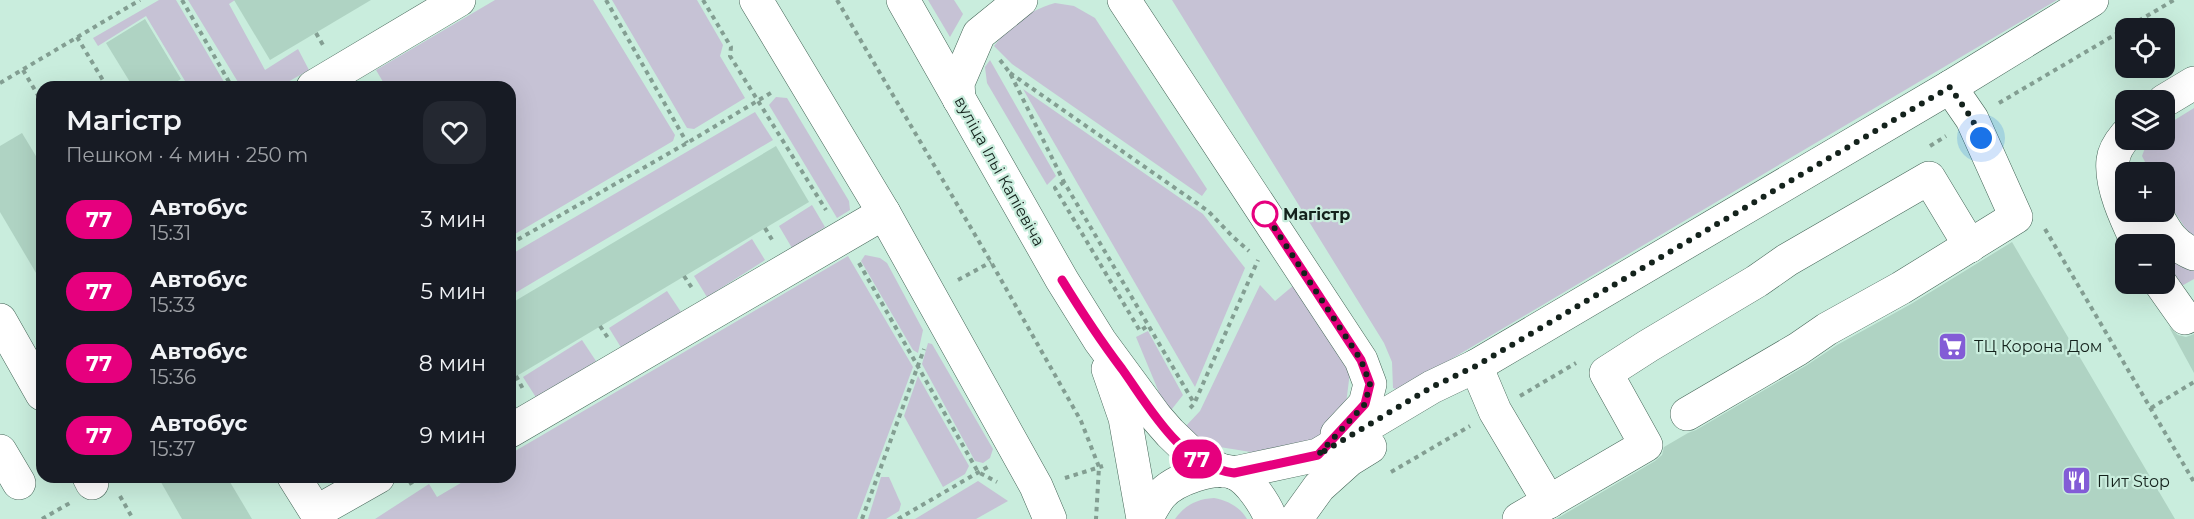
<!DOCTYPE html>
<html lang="ru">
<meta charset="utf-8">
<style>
body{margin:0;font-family:Montserrat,sans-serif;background:#242831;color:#f1f3f6;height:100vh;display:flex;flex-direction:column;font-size:22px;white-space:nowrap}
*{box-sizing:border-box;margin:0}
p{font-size:20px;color:#9ea1a6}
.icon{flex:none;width:33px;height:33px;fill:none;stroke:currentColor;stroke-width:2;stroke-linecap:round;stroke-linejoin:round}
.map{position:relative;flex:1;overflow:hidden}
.details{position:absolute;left:36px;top:81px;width:480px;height:402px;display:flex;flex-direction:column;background:#171b24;border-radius:18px;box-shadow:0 6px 24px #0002}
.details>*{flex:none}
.badge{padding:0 12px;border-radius:20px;font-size:21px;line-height:39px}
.controls{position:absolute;left:2115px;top:18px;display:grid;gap:12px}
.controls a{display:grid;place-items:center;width:60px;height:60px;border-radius:12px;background:#171b24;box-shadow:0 6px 24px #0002;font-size:30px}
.you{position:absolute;width:30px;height:30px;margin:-15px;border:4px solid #fff;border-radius:50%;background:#1a73e8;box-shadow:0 0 0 9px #1a73e833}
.map>.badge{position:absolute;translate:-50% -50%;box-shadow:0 0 0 3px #fff}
.round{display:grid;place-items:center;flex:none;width:63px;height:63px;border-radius:18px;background:#242831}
.overview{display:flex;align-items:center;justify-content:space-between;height:102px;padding:0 30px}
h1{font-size:28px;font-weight:600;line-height:45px}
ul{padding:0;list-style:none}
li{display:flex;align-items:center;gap:18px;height:72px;padding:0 30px}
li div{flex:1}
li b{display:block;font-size:22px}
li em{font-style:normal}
li .badge{min-width:66px;font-weight:700;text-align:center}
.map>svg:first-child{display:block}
.green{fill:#c6c2d5}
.building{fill:#afd3c3}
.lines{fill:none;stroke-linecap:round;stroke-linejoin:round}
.minor-casing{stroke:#436456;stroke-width:34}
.path{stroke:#839e92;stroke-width:4;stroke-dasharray:4.5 4.5;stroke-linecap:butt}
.minor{stroke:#fff;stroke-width:33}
.line-casing{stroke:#fff;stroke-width:14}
.line{stroke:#e6007e;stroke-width:9}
.walk{stroke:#14221c;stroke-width:6;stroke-dasharray:0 10.8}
.stop-dot{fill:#fff;stroke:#e6007e;stroke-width:3}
.labels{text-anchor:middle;stroke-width:4.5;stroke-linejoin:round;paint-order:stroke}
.street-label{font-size:16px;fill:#14221c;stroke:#c9eddd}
.stop-label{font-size:16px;font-weight:bold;fill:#14221c;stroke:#c9eddd;text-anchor:start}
.poi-label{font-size:16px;fill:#14221c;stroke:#c9eddd;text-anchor:start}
</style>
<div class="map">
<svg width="2194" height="519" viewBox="0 0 2194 519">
<rect width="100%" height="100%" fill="#c9eddd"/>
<g class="green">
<polygon points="159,0 176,0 227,87 175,87 185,81 146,16 98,46 93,38"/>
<polygon points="188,0 235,0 229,4 265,70 298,49 309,70 279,87 241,87"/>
<polygon points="495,0 593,0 675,135 673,141 510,237 510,87 386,87 376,70"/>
<polygon points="612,0 697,0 723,45 720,56 745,98 694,129 687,128"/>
<polygon points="928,0 954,0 963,14 950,37"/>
<polygon points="1172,0 2057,0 1399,390 1393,388 1392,362 1384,343"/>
<path d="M1055,3L1074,6L1095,18L1207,189L1202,196L1012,64L994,46C1010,24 1028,11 1055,3Z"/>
<polygon points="990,60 1056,176 1047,185 987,83 985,67"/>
<polygon points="1023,89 1203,214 1245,268 1195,387"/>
<polygon points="776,97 787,98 849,201 850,210 837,218 769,105"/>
<polygon points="2194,108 2194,241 2165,198 2164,172 2150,172 2142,156 2148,140 2164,140 2165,126"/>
<polygon points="755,112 773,140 510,296 510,255"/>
<polygon points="812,205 825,227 792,248 779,226"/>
<polygon points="752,239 765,260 707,297 694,276"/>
<polygon points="865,255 880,258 887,263 923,330 918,353 913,350 861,261"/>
<polygon points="848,256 913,367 857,519 375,519 429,484 437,497 471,477 510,477 510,454"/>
<polygon points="2178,259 2194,269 2194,279 2178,288 2166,267"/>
<polygon points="1260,285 1275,301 1294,285 1350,372 1346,404 1330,428 1310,442 1257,453 1201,444 1184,428 1200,411"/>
<polygon points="667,291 681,312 622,349 609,328"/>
<polygon points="1148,331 1183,395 1168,414 1136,337"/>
<polygon points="582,340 596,361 537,399 523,377"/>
<polygon points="928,343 932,344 993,449 990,458 983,463 975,461 922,364"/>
<polygon points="918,376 969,466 965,474 943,487 904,416"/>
<polygon points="881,477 889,477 901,504 899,511 886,519 868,519"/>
<polygon points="978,481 1008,501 976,519 915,519"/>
<path d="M1214,498C1228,501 1239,506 1247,519H1175C1185,505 1197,499 1214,498Z"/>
</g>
<g class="building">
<polygon points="234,0 371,0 270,60"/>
<polygon points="145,19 181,79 168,87 133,87 106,43"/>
<polygon points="22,133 42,166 42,283 0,212 0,146"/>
<polygon points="776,146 809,202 510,380 510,304"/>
<polygon points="2012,242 2175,519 1556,519 1655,461 1662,455 1664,447 1688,433 1696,430 1807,365 1837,345 1911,304"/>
<polygon points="2169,327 2178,335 2186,337 2194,334 2194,373"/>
<polygon points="158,477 227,477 252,519 182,519"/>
</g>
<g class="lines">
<defs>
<g id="minor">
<polyline points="756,0 884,213 1036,486 1050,519"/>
<polyline points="903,0 1062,280 1100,341 1156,417 1170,433 1196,458 1223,471"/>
<polyline points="1124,0 1361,360 1370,384 1365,404 1337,434"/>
<polyline points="313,87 459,0"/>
<polyline points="959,99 958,83 979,34 1021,0"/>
<polyline points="2164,101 2194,83"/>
<path d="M2126,135C2120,142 2114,151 2113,160C2110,186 2127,221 2138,244"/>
<path d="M2155,212C2166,232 2172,245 2194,254"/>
<polyline points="2161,284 2185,318"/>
<polyline points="0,320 42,394"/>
<polyline points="1476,366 1495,411 1549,502"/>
<polyline points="1108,369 1125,418 1143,519"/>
<polyline points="1687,414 1798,349 1827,329 1901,288 2016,217 1972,119 1950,87"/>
<polyline points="510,431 884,213"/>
<polyline points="0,451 19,483"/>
<polyline points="1234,473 1318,455 1432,387 1476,366 1950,87 2092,0"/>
<polyline points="89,477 92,483"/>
<polyline points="294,477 316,512 378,477"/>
<path d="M1146,519C1151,511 1155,502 1161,495C1174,480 1214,465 1234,473C1249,479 1265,504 1271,519"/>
<polyline points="1296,519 1319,487 1349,460 1370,447"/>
<polyline points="1519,519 1646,445 1606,373 1648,346 1757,281 1787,260 1929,178 1970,246"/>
</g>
</defs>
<use href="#minor" class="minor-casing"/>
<g class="path">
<polyline points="182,0 232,87"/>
<polyline points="606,0 687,143"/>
<polyline points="703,0 731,47 730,56 826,210"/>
<polyline points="837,0 991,262 1081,421 1099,467 1096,519"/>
<polyline points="316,33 323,45"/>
<polyline points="77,37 107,87"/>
<polyline points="1000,60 1010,73 1064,182 1194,403"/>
<polyline points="23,70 42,102"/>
<polyline points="1010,73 1208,211 1232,236 1249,251"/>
<polyline points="0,83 140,0"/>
<polyline points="1999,103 2174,0"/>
<polyline points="1930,146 1946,136"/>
<polyline points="1064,182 1055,188 1140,331 1149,325"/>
<polyline points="765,228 774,243"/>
<polyline points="2045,229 2194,482"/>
<polyline points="510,244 687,143 774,91"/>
<polyline points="859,263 978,472 997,482"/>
<polyline points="684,276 692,288"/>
<polyline points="958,280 991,262"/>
<polyline points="600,326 608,338"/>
<polyline points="516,376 523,389"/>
<polyline points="1520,396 1576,363"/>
<polyline points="1190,408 1194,404 1258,260"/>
<polyline points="2151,408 2194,382"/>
<polyline points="1391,472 1470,426"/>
<polyline points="1065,478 1103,466"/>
<polyline points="409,484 421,477"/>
<polyline points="120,496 133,519"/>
<polyline points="42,519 70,503"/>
<polyline points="862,519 924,349"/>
<polyline points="898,519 991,465"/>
</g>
<use href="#minor" class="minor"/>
</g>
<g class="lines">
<defs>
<path id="line" d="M1062,280C1081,311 1100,340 1122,369C1150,408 1181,466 1234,473L1318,455L1365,404L1370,384L1361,360L1264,212"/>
</defs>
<use href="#line" class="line-casing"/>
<use href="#line" class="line"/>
<polyline class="walk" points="1265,214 1264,212 1361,360 1370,384 1365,404 1318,455 1432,387 1476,366 1950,87 1972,119 1981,138"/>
</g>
<defs>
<symbol id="supermarket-square" viewBox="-11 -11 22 22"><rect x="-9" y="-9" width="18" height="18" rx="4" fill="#835cd6" stroke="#c9eddd"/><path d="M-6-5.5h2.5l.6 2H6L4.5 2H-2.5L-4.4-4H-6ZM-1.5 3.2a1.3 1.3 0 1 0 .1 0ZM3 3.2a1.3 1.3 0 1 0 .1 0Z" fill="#fff"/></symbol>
<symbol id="restaurant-square" viewBox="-11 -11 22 22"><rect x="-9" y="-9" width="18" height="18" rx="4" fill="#835cd6" stroke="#c9eddd"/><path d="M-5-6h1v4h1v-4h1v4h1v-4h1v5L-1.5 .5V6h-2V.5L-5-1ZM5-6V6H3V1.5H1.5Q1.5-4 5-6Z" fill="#fff"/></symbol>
</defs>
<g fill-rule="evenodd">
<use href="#supermarket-square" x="1936" y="330" width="33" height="33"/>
<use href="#restaurant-square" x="2060" y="464" width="33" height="33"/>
</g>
<circle class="stop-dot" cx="1265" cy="214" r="12"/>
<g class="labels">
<g class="street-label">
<text transform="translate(1000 171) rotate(61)" y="6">вуліца Ільі Капіевіча</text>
</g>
<g class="stop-label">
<text x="1283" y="220">Магістр</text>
</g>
<g class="poi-label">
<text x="1974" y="352">ТЦ Корона Дом</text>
<text x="2097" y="487">Пит Stop</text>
</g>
</g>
</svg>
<div class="controls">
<a><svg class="icon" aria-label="locate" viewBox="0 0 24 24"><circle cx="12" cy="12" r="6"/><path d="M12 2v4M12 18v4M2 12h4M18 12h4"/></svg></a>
<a><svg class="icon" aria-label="layers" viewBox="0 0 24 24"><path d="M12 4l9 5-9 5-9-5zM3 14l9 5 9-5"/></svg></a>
<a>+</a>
<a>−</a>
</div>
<div class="you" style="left:1981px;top:138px"></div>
<b class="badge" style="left:1197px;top:459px;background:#e6007e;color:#fff">77</b>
<section class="details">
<div class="overview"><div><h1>Магістр</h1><p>Пешком · 4 мин · 250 m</p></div><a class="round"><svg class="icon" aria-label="heart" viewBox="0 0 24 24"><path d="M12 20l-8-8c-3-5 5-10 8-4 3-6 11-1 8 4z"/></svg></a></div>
<ul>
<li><span class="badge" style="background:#e6007e;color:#fff">77</span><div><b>Автобус</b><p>15:31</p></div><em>3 мин</em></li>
<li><span class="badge" style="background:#e6007e;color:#fff">77</span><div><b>Автобус</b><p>15:33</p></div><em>5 мин</em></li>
<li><span class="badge" style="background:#e6007e;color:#fff">77</span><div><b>Автобус</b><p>15:36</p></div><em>8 мин</em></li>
<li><span class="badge" style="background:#e6007e;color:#fff">77</span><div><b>Автобус</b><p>15:37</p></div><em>9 мин</em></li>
</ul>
</section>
</div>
